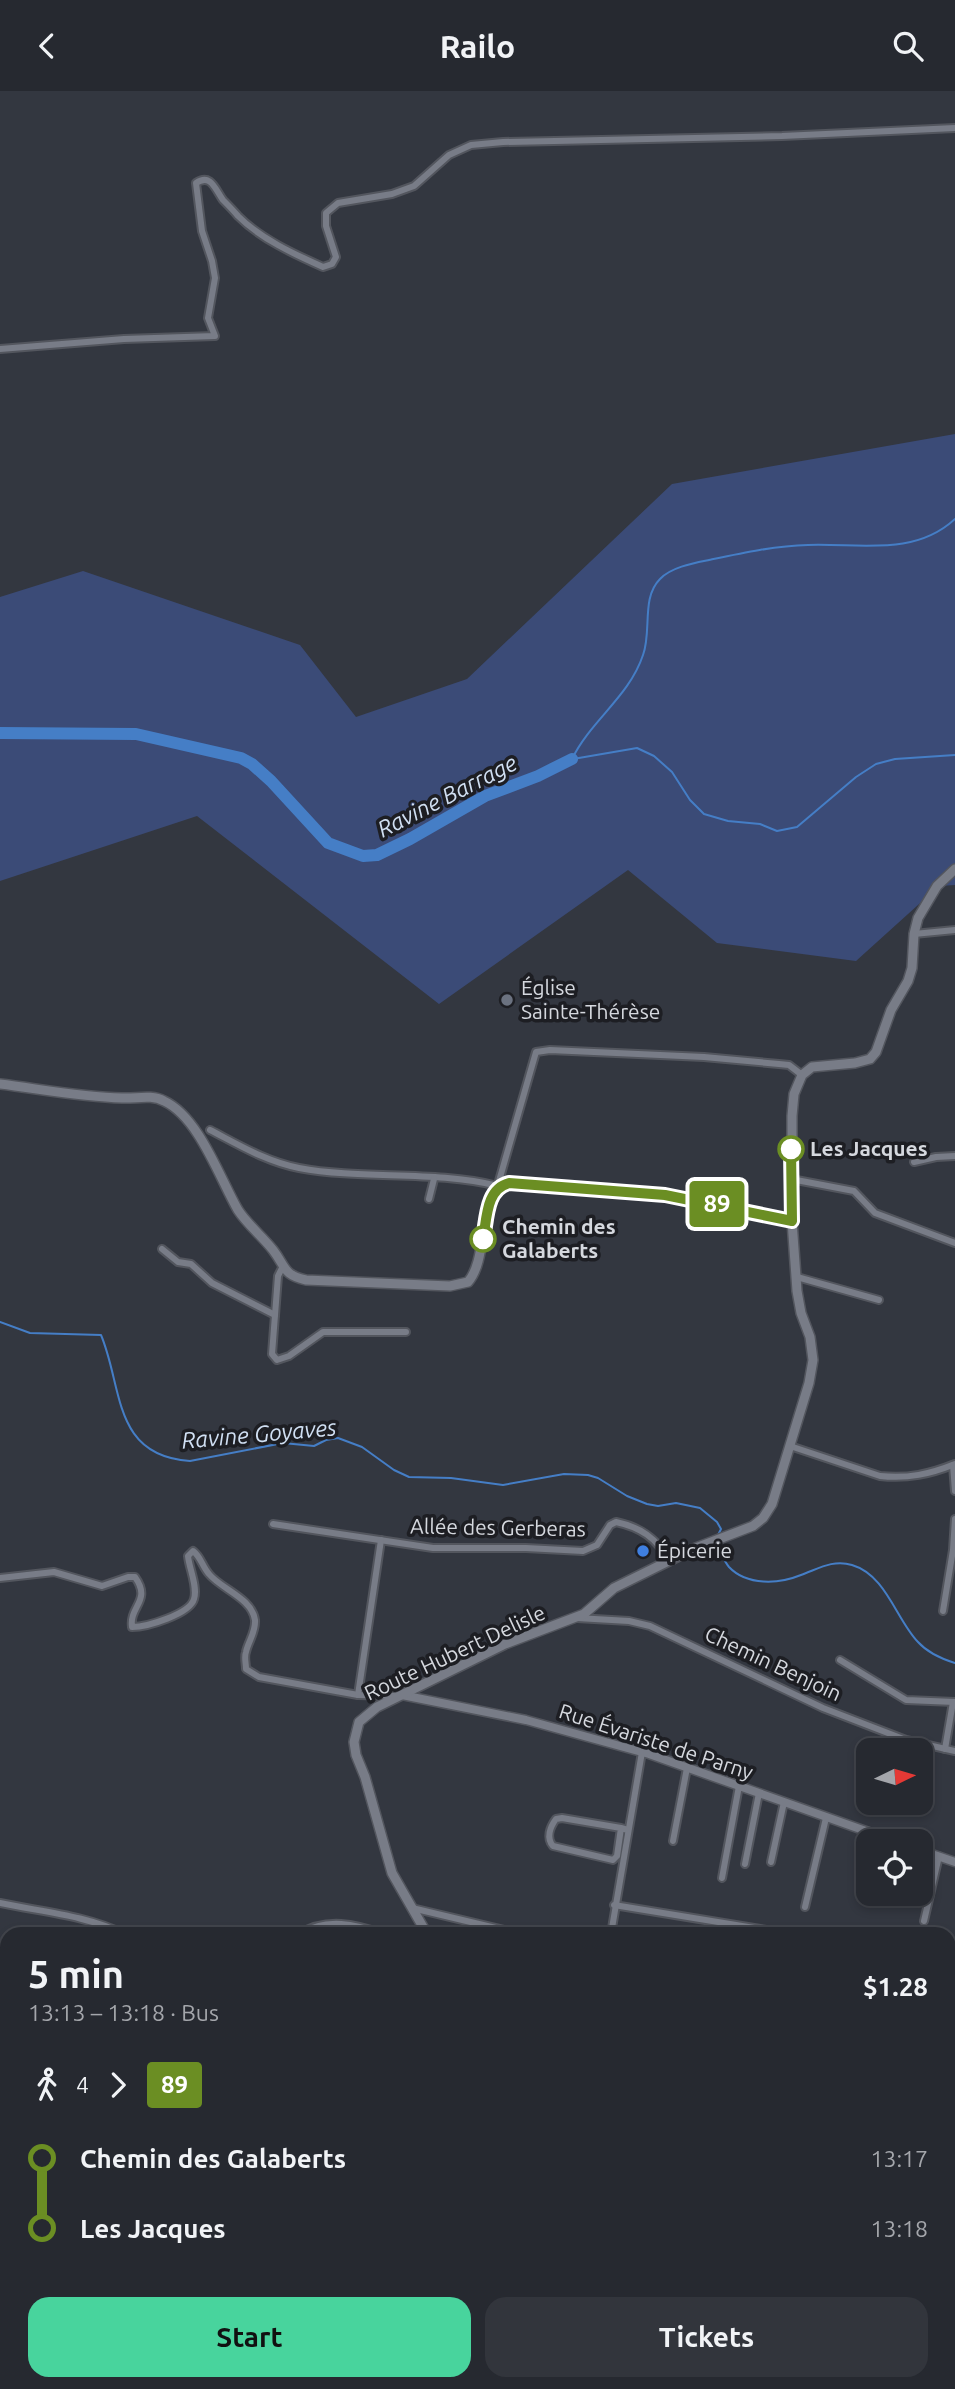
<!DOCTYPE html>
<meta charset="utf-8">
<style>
body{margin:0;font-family:Ubuntu,sans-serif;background:#32353c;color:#f1f3f6;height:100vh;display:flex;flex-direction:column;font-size:26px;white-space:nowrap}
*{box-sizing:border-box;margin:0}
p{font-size:23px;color:#a4a6ab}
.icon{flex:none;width:38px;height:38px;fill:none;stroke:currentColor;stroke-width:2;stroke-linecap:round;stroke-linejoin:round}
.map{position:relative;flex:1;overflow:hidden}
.drawer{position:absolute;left:0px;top:1836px;width:956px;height:464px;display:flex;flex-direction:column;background:#262930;border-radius:21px 21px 0 0;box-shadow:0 4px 10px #0003,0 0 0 2px #42454c}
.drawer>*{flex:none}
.badge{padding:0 14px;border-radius:5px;font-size:24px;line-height:46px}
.needle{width:46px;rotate:85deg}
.buttons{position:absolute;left:856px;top:1647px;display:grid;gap:14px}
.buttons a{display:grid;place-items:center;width:77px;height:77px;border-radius:14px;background:#262930;box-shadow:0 4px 10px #0003,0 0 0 2px #42454c;font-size:35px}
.map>.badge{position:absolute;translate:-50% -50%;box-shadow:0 0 0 4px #fff}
.legs{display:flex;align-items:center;gap:10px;height:77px;padding:0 28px;font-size:23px}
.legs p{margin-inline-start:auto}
.overview{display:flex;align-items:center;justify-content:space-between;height:119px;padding:0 28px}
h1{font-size:38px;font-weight:700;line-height:52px}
.primary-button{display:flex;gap:14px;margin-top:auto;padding:14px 28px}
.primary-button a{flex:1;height:80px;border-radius:21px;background:#48d49d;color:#111;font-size:28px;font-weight:700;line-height:80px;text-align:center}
.primary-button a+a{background:#32353c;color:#f1f3f6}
ul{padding:0 28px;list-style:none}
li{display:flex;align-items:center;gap:24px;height:70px;font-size:26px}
li i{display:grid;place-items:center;width:10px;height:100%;margin:0 9px;background:currentColor}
li i::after{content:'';width:18px;height:18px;margin:-9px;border:5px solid;border-radius:50%;background:#262930}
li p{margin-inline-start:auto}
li:first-child i{background:linear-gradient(#0000 50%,currentColor 0)}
li:last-child i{background:linear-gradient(currentColor 50%,#0000 0)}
header{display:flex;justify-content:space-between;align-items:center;height:91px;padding:0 28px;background:#262930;font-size:32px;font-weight:700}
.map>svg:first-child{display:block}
.green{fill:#3b4b77}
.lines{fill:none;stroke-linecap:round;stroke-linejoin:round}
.stream{stroke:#457ec6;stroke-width:2}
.river{stroke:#457ec6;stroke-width:12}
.minor-casing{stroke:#53565e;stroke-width:10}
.tertiary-casing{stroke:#53565e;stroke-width:11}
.secondary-casing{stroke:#53565e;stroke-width:12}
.minor{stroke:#787c87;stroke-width:6}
.tertiary{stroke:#787c87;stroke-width:8}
.secondary{stroke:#787c87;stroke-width:9}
.line-1-casing{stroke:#fff;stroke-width:16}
.line-1{stroke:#6b8e23;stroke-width:10}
.worship-dot{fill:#6b7280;stroke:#1d1e23;stroke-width:2.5}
.stop-1-dot{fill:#fff;stroke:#6b8e23;stroke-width:3.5}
.shop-dot{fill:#3f7fe0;stroke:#1d1e23;stroke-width:2.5}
.labels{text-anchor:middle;stroke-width:7;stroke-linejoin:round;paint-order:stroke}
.poi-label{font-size:21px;fill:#d5d8de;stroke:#1d1e23;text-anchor:start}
.stop-label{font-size:21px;font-weight:bold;fill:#d5d8de;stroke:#1d1e23;text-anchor:start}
.street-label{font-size:21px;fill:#d5d8de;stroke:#1d1e23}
.water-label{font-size:23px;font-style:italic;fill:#d0dff2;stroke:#1d1e23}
</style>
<header><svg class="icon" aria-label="back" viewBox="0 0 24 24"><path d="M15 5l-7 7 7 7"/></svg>Railo<svg class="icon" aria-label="search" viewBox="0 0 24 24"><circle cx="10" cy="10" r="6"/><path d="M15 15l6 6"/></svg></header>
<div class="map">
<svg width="955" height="2298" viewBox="0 0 955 2298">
<rect width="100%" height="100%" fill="#333740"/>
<g class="green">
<polygon points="955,343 955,794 939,795 856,870 717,852 628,779 439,913 197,725 0,790 0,506 83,480 300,554 356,626 467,588 672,393"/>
<polygon points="0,1943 7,1949 7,2292 261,2292 266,2298 0,2298"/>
<polygon points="955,2015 955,2298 676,2298 673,2294 657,2298 603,2298 602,2293 948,2292 948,2017"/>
</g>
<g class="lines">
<g class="stream">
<path d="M572,668C591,629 629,606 643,564C652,540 641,507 660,488C671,476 694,472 709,469C742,462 774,455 808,454C859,452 914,466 955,428"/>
<polyline points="573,668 637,657 654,665 672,681 690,709 704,723 728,730 760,733 777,740 797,736 856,686 876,673 895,668 955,664"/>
<path d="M0,1231L30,1242L101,1244C123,1296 112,1365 190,1370L283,1352L314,1355L326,1349L338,1347L362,1356L394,1379L409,1386L451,1387L503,1394L564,1383L588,1384L598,1387L627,1405L647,1413L658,1415L676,1412L700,1417L717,1431L721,1438L718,1444"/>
<path d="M716,1453C720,1460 724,1470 729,1476C747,1495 779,1493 801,1484C818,1478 833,1468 852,1474C886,1484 896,1528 918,1551C927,1561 942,1568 955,1572"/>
<polyline points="0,2019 7,2022"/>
<polyline points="948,2063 955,2065"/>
<polyline points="0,2211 7,2221"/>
<polyline points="948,2248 955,2248"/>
<polyline points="670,2292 676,2298"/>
<polyline points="839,2292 845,2295 861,2292"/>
<polyline points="42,2298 43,2292"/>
</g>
<polyline class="river" points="0,642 136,643 241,667 252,673 271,690 328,752 363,765 377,764 410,748 485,705 538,685 572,668"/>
<defs>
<g id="minor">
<path d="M0,258L124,248L215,245L208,227L215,187L212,170L202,140L196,92C211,82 215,98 223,109C228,114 233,119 238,125C261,148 294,163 323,176L332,173L336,166L326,135V122L338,112L392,103L414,95L449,64L471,54L503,51L782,45L955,37"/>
<polyline points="914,843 955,839"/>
<path d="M210,1039C239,1054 267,1071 299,1077C363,1089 435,1079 498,1095"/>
<polyline points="914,1071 936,1066 955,1065"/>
<polyline points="791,1088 854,1100 875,1122 955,1152"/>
<polyline points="497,1097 536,961 550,959 704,966 779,973 789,974 802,984"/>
<polyline points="429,1108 434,1088"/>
<polyline points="162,1158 178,1171 191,1173 212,1192 275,1224"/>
<polyline points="283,1175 278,1185 272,1263 277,1269 289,1265 323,1241 406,1241"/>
<polyline points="797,1186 879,1209"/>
<path d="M790,1355L880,1385C908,1388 930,1383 955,1373"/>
<polyline points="953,1374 955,1400"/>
<path d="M273,1433L433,1457H526L583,1460L597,1454L610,1434L616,1431C640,1436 657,1447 668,1469"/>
<path d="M0,1487L54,1481L102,1495L128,1486H135C152,1510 129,1515 132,1536C147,1536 190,1523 194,1508C198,1496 189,1477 188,1465L193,1460C201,1466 202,1475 209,1483C221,1498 252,1507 255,1529C256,1541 248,1551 246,1561C244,1566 246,1572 246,1578L259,1586L358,1604L394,1605"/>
<polyline points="943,1520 953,1459 955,1428"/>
<polyline points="577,1527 629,1530 650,1535 823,1617 906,1649 955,1660"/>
<polyline points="840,1569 906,1609 955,1611"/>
<polyline points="358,1604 381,1449"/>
<polyline points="945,1658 953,1611"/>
<path d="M621,1737L617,1765L613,1769L553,1755C546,1747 550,1736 556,1728L562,1727L621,1737L628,1739"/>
<polyline points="673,1750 687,1677"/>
<polyline points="771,1771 784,1711"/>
<polyline points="745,1773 759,1702"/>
<polyline points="722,1787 739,1695"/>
<path d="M0,1812C42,1821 85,1824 124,1843"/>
<polyline points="614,1814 791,1843"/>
<polyline points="805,1816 826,1727"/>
<polyline points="412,1817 521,1843"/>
<polyline points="924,1830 939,1765"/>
<path d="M299,1843C327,1826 355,1833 384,1843"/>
<polyline points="611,1843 642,1661"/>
<polyline points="948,1881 955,1883"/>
<polyline points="0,1907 7,1908"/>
<polyline points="372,2292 393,2298"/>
<polyline points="542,2292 543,2298"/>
<polyline points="717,2292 724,2298"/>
</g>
<g id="tertiary">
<polyline points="402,1604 526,1629 649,1663 894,1750"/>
<polyline points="920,1759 955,1771"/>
</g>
<g id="secondary">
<path d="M0,993C40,998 81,1006 122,1007C136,1008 151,1003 164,1010C199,1026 220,1088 238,1119C247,1133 262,1145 273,1159C286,1176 283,1184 306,1189L450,1195L468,1191C490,1166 476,1101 510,1092L665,1104L792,1130"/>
<polyline points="427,1843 392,1782 365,1686 356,1664 354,1651 359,1631 377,1616 505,1553 584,1523 614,1497 693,1458 753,1435 763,1427 772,1413 809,1292 813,1269 810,1246 801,1222 797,1200 792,1130 792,1025 794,1003 802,984 812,976 855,972 870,968 876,961 891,919 908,890 912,877 914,843 918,827 937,795 955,778"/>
<polyline points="445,2292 447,2298"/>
</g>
</defs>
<use href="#minor" class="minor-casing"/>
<use href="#tertiary" class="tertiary-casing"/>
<use href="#secondary" class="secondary-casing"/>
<use href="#minor" class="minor"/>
<use href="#tertiary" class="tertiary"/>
<use href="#secondary" class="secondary"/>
</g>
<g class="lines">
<defs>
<path id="line-1" d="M483,1148C487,1127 486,1098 509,1092L665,1104L792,1130L791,1058"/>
</defs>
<use href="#line-1" class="line-1-casing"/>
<use href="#line-1" class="line-1"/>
</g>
<circle class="worship-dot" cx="507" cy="909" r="7"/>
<g class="stop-1-dot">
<circle cx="791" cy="1058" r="12"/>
<circle cx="483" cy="1148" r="12"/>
</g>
<circle class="shop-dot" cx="643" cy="1460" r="7"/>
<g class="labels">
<g class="poi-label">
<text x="521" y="904">Église<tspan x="521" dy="24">Sainte-Thérèse</tspan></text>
<text x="657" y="1467">Épicerie</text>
</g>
<g class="stop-label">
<text x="810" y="1065">Les Jacques</text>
<text x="502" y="1143">Chemin des<tspan x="502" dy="24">Galaberts</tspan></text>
</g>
<g class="street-label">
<text transform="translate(498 1437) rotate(1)" y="7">Allée des Gerberas</text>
<text transform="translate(455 1562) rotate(-25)" y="7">Route Hubert Delisle</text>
<text transform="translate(773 1573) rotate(25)" y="7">Chemin Benjoin</text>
<text transform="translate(656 1651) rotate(18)" y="7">Rue Évariste de Parny</text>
</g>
<g class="water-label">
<text transform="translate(447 705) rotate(-27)" y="8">Ravine Barrage</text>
<text transform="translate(259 1343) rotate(-5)" y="8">Ravine Goyaves</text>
</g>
</g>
</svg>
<div class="buttons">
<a><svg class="needle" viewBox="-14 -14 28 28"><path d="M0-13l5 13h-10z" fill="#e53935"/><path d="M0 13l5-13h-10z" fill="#a4a6ab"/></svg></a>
<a><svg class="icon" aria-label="locate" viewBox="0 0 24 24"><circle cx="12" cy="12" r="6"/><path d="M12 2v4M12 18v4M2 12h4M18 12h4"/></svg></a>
</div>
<b class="badge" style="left:717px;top:1113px;background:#6b8e23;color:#fff">89</b>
<section class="drawer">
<div class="overview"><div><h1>5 min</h1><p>13:13 – 13:18 · Bus</p></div><b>$1.28</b></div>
<div class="legs"><svg class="icon" aria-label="walk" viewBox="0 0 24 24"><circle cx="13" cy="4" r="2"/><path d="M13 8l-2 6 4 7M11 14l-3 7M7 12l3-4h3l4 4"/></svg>4<svg class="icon" aria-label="forward" viewBox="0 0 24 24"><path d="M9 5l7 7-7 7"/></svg><b class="badge" style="background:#6b8e23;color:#fff">89</b></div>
<ul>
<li><i style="color:#6b8e23"></i><b>Chemin des Galaberts</b><p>13:17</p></li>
<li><i style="color:#6b8e23"></i><b>Les Jacques</b><p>13:18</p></li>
</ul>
<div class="primary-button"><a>Start</a><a>Tickets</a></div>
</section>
</div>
